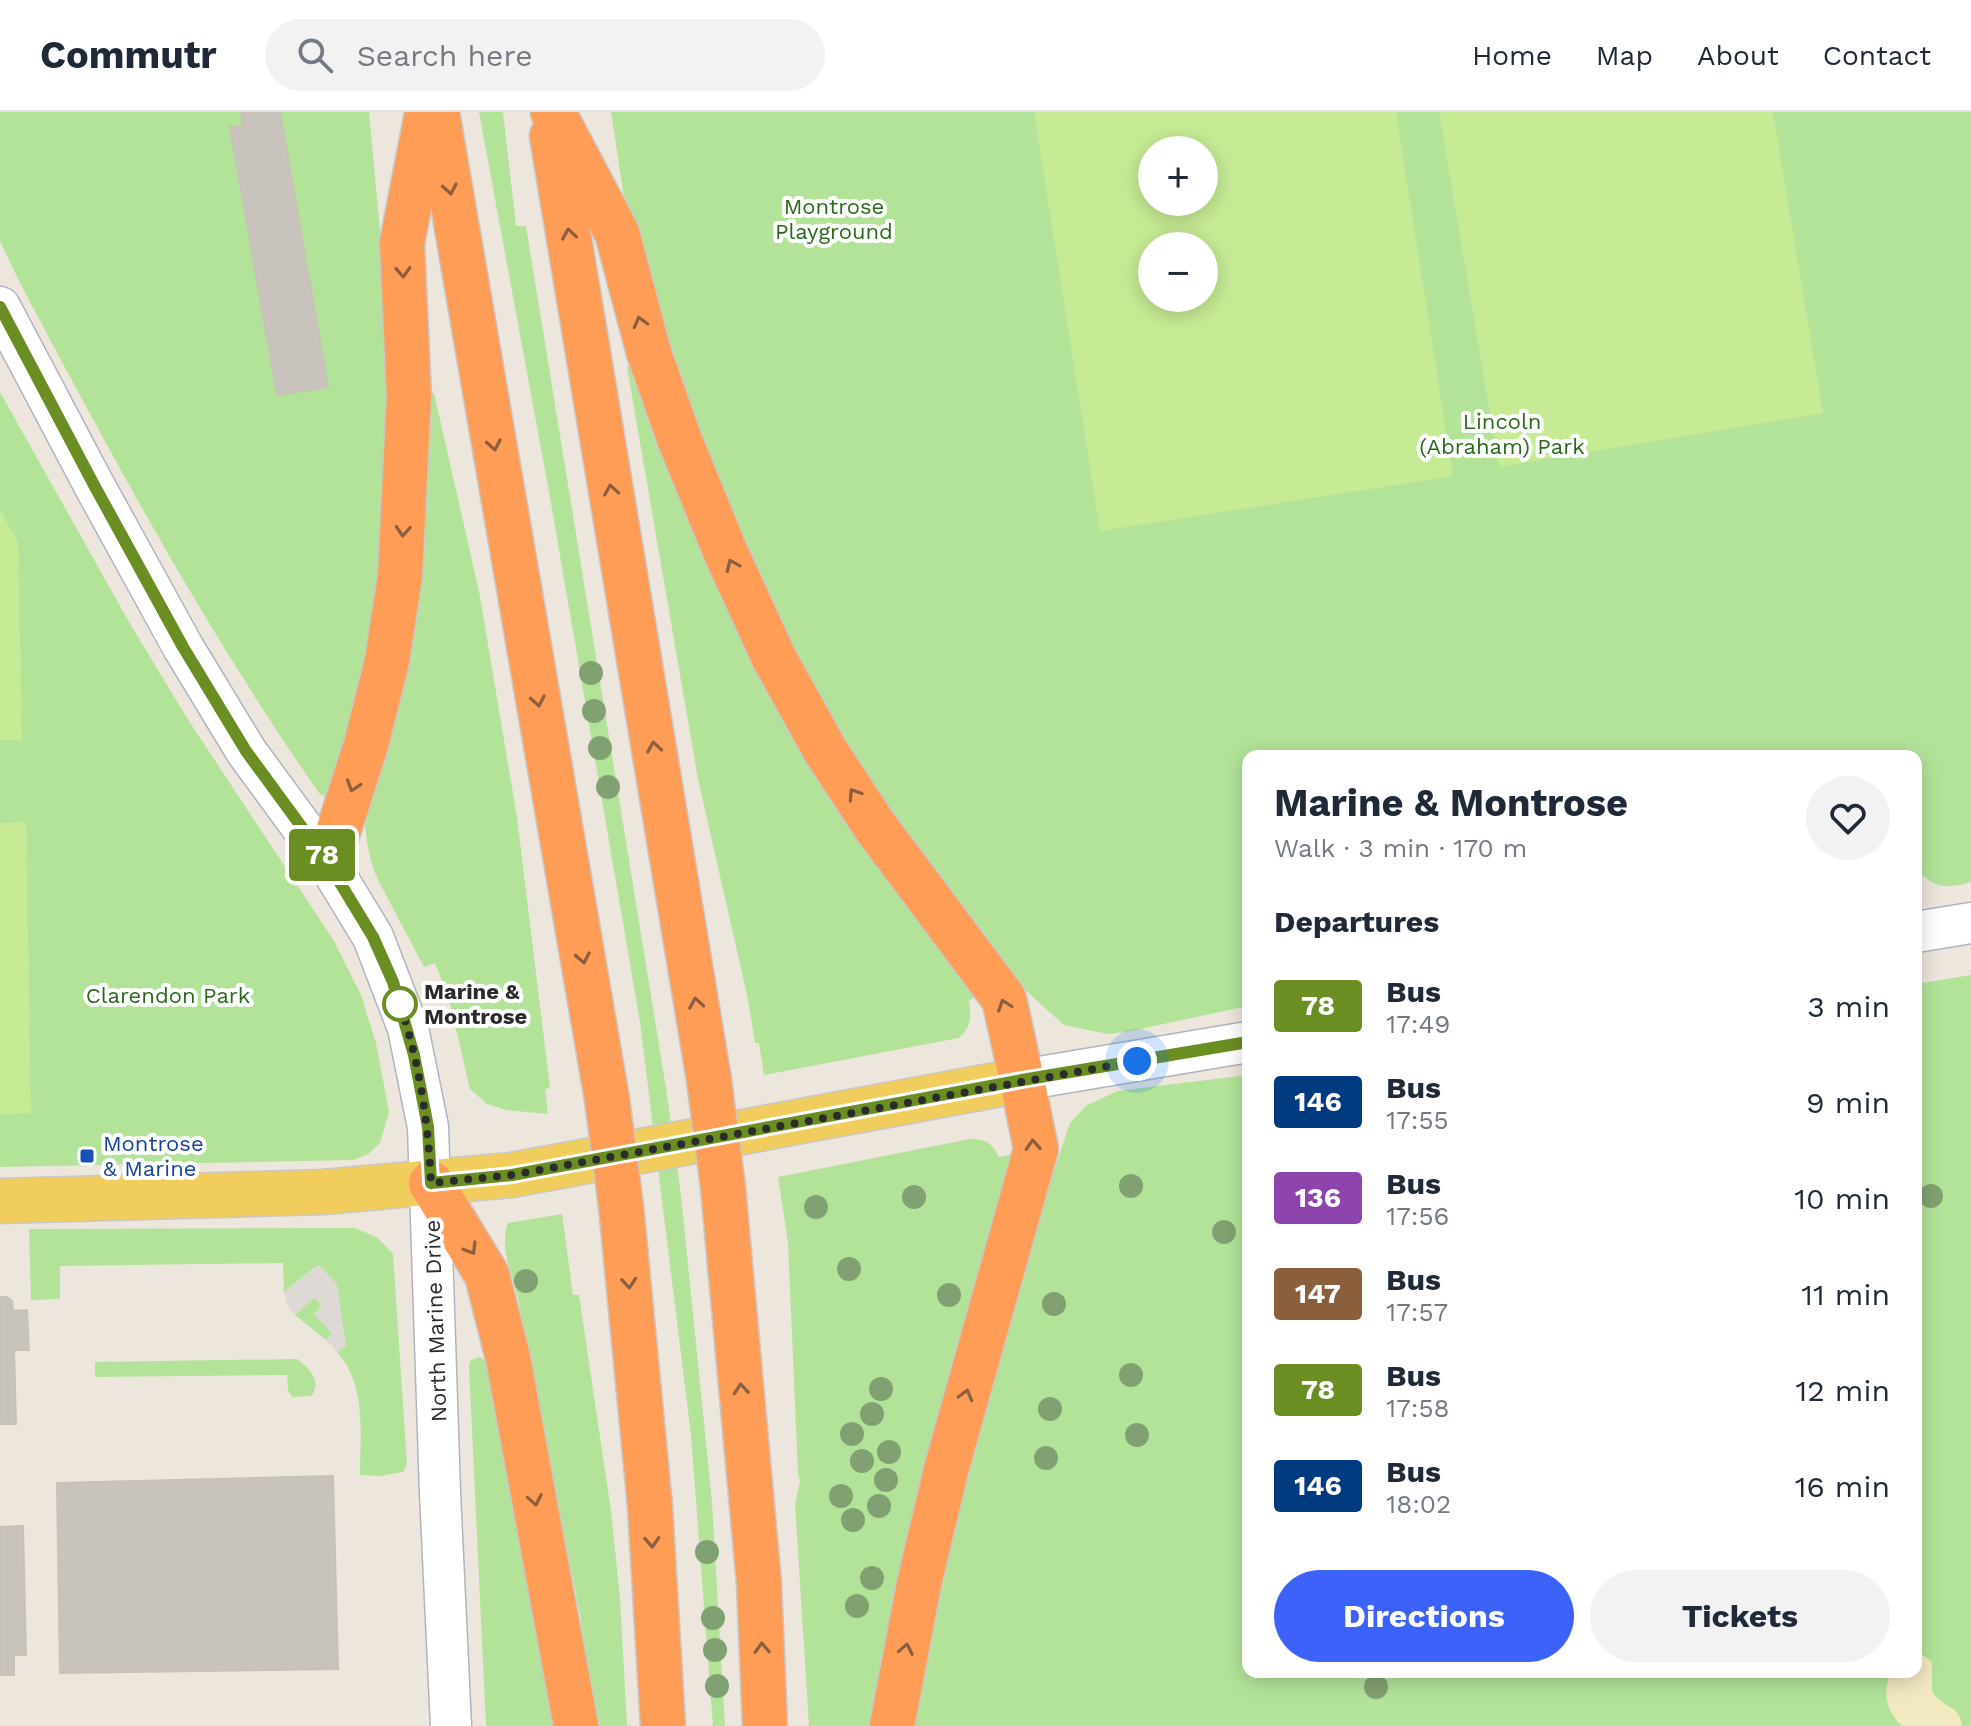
<!DOCTYPE html>
<meta charset="utf-8">
<style>
body{margin:0;font-family:"Work Sans",sans-serif;background:#f2f2f3;color:#1f2937;height:100vh;display:flex;flex-direction:column;font-size:30px;white-space:nowrap}
*{box-sizing:border-box;margin:0}
p{font-size:26px;color:#747a83}
.icon{flex:none;width:44px;height:44px;fill:none;stroke:currentColor;stroke-width:2;stroke-linecap:round;stroke-linejoin:round}
.map{position:relative;flex:1;overflow:hidden}
.sheet{position:absolute;left:1242px;top:638px;width:680px;height:928px;display:flex;flex-direction:column;background:#fff;border-radius:16px;box-shadow:0 4px 20px #0003}
.sheet>*{flex:none}
.badge{padding:0 16px;border-radius:6px;font-size:28px;line-height:52px}
.tools{position:absolute;left:1138px;top:24px;display:grid;gap:16px}
.tools a{display:grid;place-items:center;width:80px;height:80px;border-radius:50%;background:#fff;box-shadow:0 4px 20px #0003;font-size:40px}
.you{position:absolute;width:40px;height:40px;margin:-20px;border:6px solid #fff;border-radius:50%;background:#1a73e8;box-shadow:0 0 0 12px #1a73e833}
.map>.badge{position:absolute;translate:-50% -50%;box-shadow:0 0 0 4px #fff}
h2{padding:0 32px;font-size:30px;line-height:72px}
.round{display:grid;place-items:center;flex:none;width:84px;height:84px;border-radius:42px;background:#f2f2f3}
.overview{display:flex;align-items:center;justify-content:space-between;height:136px;padding:0 32px}
h1{font-size:38px;font-weight:700;line-height:60px}
.primary-button{display:flex;gap:16px;margin-top:auto;padding:16px 32px}
.primary-button a{flex:1;height:92px;border-radius:48px;background:#3c62fa;color:#fff;font-size:32px;font-weight:700;line-height:92px;text-align:center}
.primary-button a+a{background:#f2f2f3;color:#1f2937}
ul{padding:0;list-style:none}
li{display:flex;align-items:center;gap:24px;height:96px;padding:0 32px}
li div{flex:1}
li b{display:block;font-size:30px}
li em{font-style:normal}
li .badge{min-width:88px;font-weight:700;text-align:center}
header{display:flex;align-items:center;gap:48px;box-sizing:border-box;height:112px;padding:0 40px;background:#fff;border-bottom:2px solid #e0e1e3}
header strong{font-size:38px}
nav{display:flex;gap:44px;margin-inline-start:auto;font-size:28px}
.search{width:560px;height:72px;background:#f2f2f3;display:flex;align-items:center;gap:20px;box-sizing:border-box;padding:0 28px;border-radius:44px;color:#747a83;font-size:30px}
.map>svg:first-child{display:block}
.green{fill:#b3e399;fill-rule:evenodd}
.sand{fill:#f2e9c0}
.pitch{fill:#c7eb95;fill-rule:evenodd}
.plaza{fill:#ddd9d4}
.building{fill:#c8c3bc;stroke:#c8c2b6;stroke-width:2}
.lines{fill:none;stroke-linecap:round;stroke-linejoin:round}
.minor-casing{stroke:#b1b4bf;stroke-width:43}
.major-casing{stroke:#c8c8c8;stroke-width:47}
.highway-casing{stroke:#c8c8c8;stroke-width:47}
.minor{stroke:#fff;stroke-width:40}
.major{stroke:#f1cd5e;stroke-width:44}
.highway{stroke:#ff9d56;stroke-width:44}
.highway-bridge-casing{stroke:#c8c8c8;stroke-width:47;stroke-linecap:butt}
.highway-bridge{stroke:#ff9d56;stroke-width:44}
.tree{fill:#82a172}
.oneway{stroke:#8a5e3e}
.line-casing{stroke:#fff;stroke-width:18}
.line{stroke:#6b8e23;stroke-width:12}
.walk{stroke:#2b2b2b;stroke-width:8;stroke-dasharray:0 14.4}
.stop-dot{fill:#fff;stroke:#6b8e23;stroke-width:4}
.transit-dot{fill:#1a4fb4;stroke:#fff;stroke-width:3}
.labels{text-anchor:middle;stroke-width:8;stroke-linejoin:round;paint-order:stroke}
.park-label{font-size:22px;fill:#2b691a;stroke:#fff}
.stop-label{font-size:22px;font-weight:bold;fill:#2b2b2b;stroke:#fff;text-anchor:start}
.transit-label{font-size:22px;fill:#164399;stroke:#fff;text-anchor:start}
.street-label{font-size:22px;fill:#2b2b2b;stroke:#fff}
</style>
<header>
<strong>Commutr</strong>
<div class="search"><svg class="icon" aria-label="search" viewBox="0 0 24 24"><circle cx="10" cy="10" r="6"/><path d="M15 15l6 6"/></svg>Search here</div>
<nav><a>Home</a><a>Map</a><a>About</a><a>Contact</a></nav>
</header>
<div class="map">
<svg width="1971" height="1614" viewBox="0 0 1971 1614">
<rect width="100%" height="100%" fill="#ede6dd"/>
<g class="green">
<path d="M0,0H369L385,173L387,363L378,485L358,582L329,681L324,684L319,681C206,519 112,345 20,171L0,129Z"/>
<polygon points="479,0 503,0 516,114 526,114 666,976 681,1083 712,1390 725,1614 713,1614 691,1323 640,910 551,391"/>
<path d="M611,0H1971V770C1955,775 1937,778 1924,764L1916,765V644H1248V894L1126,920L1107,922L1064,913L1025,878L880,686L805,563L772,500L698,325L626,99ZM1152,38H1204V90H1152ZM1152,134H1204V186H1152Z"/>
<path d="M637,251L980,884L969,888C971,904 972,914 959,926L764,963L759,931H755L747,883L698,667L627,255Z"/>
<polygon points="0,280 129,510 187,606 334,829 361,883 376,931 389,1000 380,1031 368,1042 354,1048 0,1055"/>
<path d="M434,281L479,479L517,705L550,976L545,977L548,1002L506,998L487,992L470,977L449,887L435,851L424,855L378,768C368,746 365,720 364,696L423,282Z"/>
<polygon points="1971,863 1971,1614 911,1614 965,1363 1022,1155 1070,1011 1086,994 1117,979 1248,963 1248,1560 1916,1560 1916,872"/>
<path d="M970,1027C986,1027 991,1030 999,1045L1013,1042L875,1614H809L795,1392L800,1369L798,1361L788,1131L778,1065Z"/>
<path d="M562,1102L573,1183H579L611,1399L620,1486L627,1614H596L580,1503L518,1186C512,1164 499,1134 508,1111Z"/>
<path d="M355,1116L378,1126L393,1142L407,1352L403,1360L379,1364L360,1363C360,1321 367,1274 337,1240L346,1233L341,1209L318,1153L284,1180L283,1151L60,1154V1187L31,1188L29,1117Z"/>
<polygon points="314,1185 322,1194 314,1202 333,1222 326,1228 295,1203"/>
<polygon points="479,1245 486,1248 489,1256 557,1614 486,1614 469,1254 471,1248"/>
<path d="M297,1247C309,1256 323,1270 311,1284L292,1285L288,1278L287,1263L95,1265V1250Z"/>
</g>
<path class="sand" d="M1916,1542H1921L1932,1550V1579C1941,1596 1960,1592 1962,1614H1902C1886,1599 1883,1582 1890,1561L1916,1560Z"/>
<g class="pitch">
<path d="M1034,0H1396L1453,364L1100,419ZM1204,38V90H1152V38ZM1204,134V186H1152V134Z"/>
<polygon points="1439,0 1773,0 1823,301 1499,355"/>
<polygon points="0,399 18,429 22,628 0,628"/>
<polygon points="26,710 31,1001 0,1002 0,711"/>
</g>
<polygon class="plaza" points="319,1153 337,1172 346,1234 337,1240 326,1228 332,1221 314,1202 322,1194 315,1186 295,1203 287,1192 284,1180"/>
<g class="building">
<polygon points="241,0 280,0 328,275 277,283 230,15 243,14"/>
<polygon points="0,1185 7,1185 12,1189 13,1199 27,1198 29,1238 14,1238 16,1312 0,1312"/>
<polygon points="333,1364 338,1557 60,1561 57,1371"/>
<polygon points="23,1414 26,1543 14,1543 14,1563 0,1563 0,1415"/>
</g>
<g class="lines">
<defs>
<g id="minor">
<polyline points="0,195 94,373 183,535 246,639 328,751 373,825 408,916 428,1015 440,1381 451,1614"/>
<polyline points="1916,820 1971,811"/>
<polyline points="1022,968 1248,930"/>
</g>
<polyline id="major" points="0,1089 324,1080 512,1063 1022,968"/>
<g id="highway">
<polyline points="437,0 607,987"/>
<polyline points="553,0 617,121 649,241 679,326 725,439 774,546 825,638 874,713 1004,887 1022,968 1036,1037 946,1358 919,1472 892,1614"/>
<polyline points="552,24 709,968"/>
<polyline points="328,751 366,633 387,549 400,464 409,284 402,131 427,2"/>
<polyline points="431,1071 487,1163 508,1246 576,1614"/>
<polyline points="723,1075 759,1471 765,1614"/>
<polyline points="621,1094 650,1394 663,1614"/>
</g>
</defs>
<use href="#minor" class="minor-casing"/>
<use href="#major" class="major-casing"/>
<use href="#highway" class="highway-casing"/>
<use href="#minor" class="minor"/>
<use href="#major" class="major"/>
<use href="#highway" class="highway"/>
<defs>
<g id="highway-bridge">
<polyline points="709,968 723,1075"/>
<polyline points="607,987 621,1094"/>
</g>
</defs>
<use href="#highway-bridge" class="highway-bridge-casing"/>
<use href="#highway-bridge" class="highway-bridge"/>
</g>
<g class="tree">
<circle cx="591" cy="561" r="12"/>
<circle cx="594" cy="599" r="12"/>
<circle cx="600" cy="636" r="12"/>
<circle cx="608" cy="675" r="12"/>
<circle cx="1131" cy="1074" r="12"/>
<circle cx="1931" cy="1084" r="12"/>
<circle cx="914" cy="1085" r="12"/>
<circle cx="816" cy="1095" r="12"/>
<circle cx="1224" cy="1120" r="12"/>
<circle cx="849" cy="1157" r="12"/>
<circle cx="526" cy="1169" r="12"/>
<circle cx="949" cy="1183" r="12"/>
<circle cx="1054" cy="1192" r="12"/>
<circle cx="1131" cy="1263" r="12"/>
<circle cx="881" cy="1277" r="12"/>
<circle cx="1050" cy="1297" r="12"/>
<circle cx="872" cy="1302" r="12"/>
<circle cx="852" cy="1322" r="12"/>
<circle cx="1137" cy="1323" r="12"/>
<circle cx="889" cy="1340" r="12"/>
<circle cx="1046" cy="1346" r="12"/>
<circle cx="862" cy="1349" r="12"/>
<circle cx="886" cy="1368" r="12"/>
<circle cx="841" cy="1384" r="12"/>
<circle cx="879" cy="1394" r="12"/>
<circle cx="853" cy="1408" r="12"/>
<circle cx="707" cy="1440" r="12"/>
<circle cx="872" cy="1466" r="12"/>
<circle cx="857" cy="1494" r="12"/>
<circle cx="713" cy="1506" r="12"/>
<circle cx="715" cy="1538" r="12"/>
<circle cx="717" cy="1574" r="12"/>
<circle cx="1376" cy="1575" r="12"/>
</g>
<defs><path id="oneway-chevron" d="M-2-3.5L2.5 0L-2 3.5" fill="none" stroke-width="1.6" stroke-linecap="round" stroke-linejoin="round" transform="scale(2)"/></defs>
<g class="oneway">
<use href="#oneway-chevron" transform="translate(450 77) rotate(80)"/>
<use href="#oneway-chevron" transform="translate(569 122) rotate(-99)"/>
<use href="#oneway-chevron" transform="translate(403 160) rotate(87)"/>
<use href="#oneway-chevron" transform="translate(640 210) rotate(-105)"/>
<use href="#oneway-chevron" transform="translate(494 333) rotate(80)"/>
<use href="#oneway-chevron" transform="translate(611 378) rotate(-99)"/>
<use href="#oneway-chevron" transform="translate(403 419) rotate(94)"/>
<use href="#oneway-chevron" transform="translate(732 453) rotate(-114)"/>
<use href="#oneway-chevron" transform="translate(538 589) rotate(80)"/>
<use href="#oneway-chevron" transform="translate(654 635) rotate(-99)"/>
<use href="#oneway-chevron" transform="translate(353 674) rotate(108)"/>
<use href="#oneway-chevron" transform="translate(854 682) rotate(-123)"/>
<use href="#oneway-chevron" transform="translate(583 846) rotate(80)"/>
<use href="#oneway-chevron" transform="translate(696 891) rotate(-99)"/>
<use href="#oneway-chevron" transform="translate(1004 893) rotate(-109)"/>
<use href="#oneway-chevron" transform="translate(1033 1033) rotate(-93)"/>
<use href="#oneway-chevron" transform="translate(471 1137) rotate(59)"/>
<use href="#oneway-chevron" transform="translate(629 1171) rotate(85)"/>
<use href="#oneway-chevron" transform="translate(741 1277) rotate(-95)"/>
<use href="#oneway-chevron" transform="translate(966 1283) rotate(-75)"/>
<use href="#oneway-chevron" transform="translate(535 1388) rotate(79)"/>
<use href="#oneway-chevron" transform="translate(652 1430) rotate(87)"/>
<use href="#oneway-chevron" transform="translate(762 1536) rotate(-92)"/>
<use href="#oneway-chevron" transform="translate(906 1537) rotate(-79)"/>
</g>
<g class="lines">
<defs>
<polyline id="line" points="0,195 94,373 183,535 246,639 328,751 373,825 393,870 414,943 428,1015 431,1071 512,1063 1022,968 1248,930"/>
</defs>
<use href="#line" class="line-casing"/>
<use href="#line" class="line"/>
<path class="walk" d="M400,892L398,887C419,947 428,1007 431,1071L512,1063L1137,949"/>
</g>
<circle class="stop-dot" cx="400" cy="892" r="16"/>
<rect class="transit-dot" x="79" y="1036" width="16" height="16" rx="4"/>
<g class="labels">
<g class="park-label">
<text x="834" y="102">Montrose<tspan x="834" dy="25">Playground</tspan></text>
<text x="1502" y="317">Lincoln<tspan x="1502" dy="25">(Abraham) Park</tspan></text>
<text x="168" y="891">Clarendon Park</text>
</g>
<g class="stop-label">
<text x="424" y="887">Marine &amp;<tspan x="424" dy="25">Montrose</tspan></text>
</g>
<g class="transit-label">
<text x="103" y="1039">Montrose<tspan x="103" dy="25">&amp; Marine</tspan></text>
</g>
<g class="street-label">
<text transform="translate(435 1209) rotate(-92)" y="8">North Marine Drive</text>
</g>
</g>
</svg>
<div class="tools">
<a>+</a>
<a>−</a>
</div>
<div class="you" style="left:1137px;top:949px"></div>
<b class="badge" style="left:322px;top:743px;background:#6b8e23;color:#fff">78</b>
<section class="sheet">
<div class="overview"><div><h1>Marine &amp; Montrose</h1><p>Walk · 3 min · 170 m</p></div><a class="round"><svg class="icon" aria-label="heart" viewBox="0 0 24 24"><path d="M12 20l-8-8c-3-5 5-10 8-4 3-6 11-1 8 4z"/></svg></a></div>
<h2>Departures</h2>
<ul>
<li><span class="badge" style="background:#6b8e23;color:#fff">78</span><div><b>Bus</b><p>17:49</p></div><em>3 min</em></li>
<li><span class="badge" style="background:#003b80;color:#fff">146</span><div><b>Bus</b><p>17:55</p></div><em>9 min</em></li>
<li><span class="badge" style="background:#8e44ad;color:#fff">136</span><div><b>Bus</b><p>17:56</p></div><em>10 min</em></li>
<li><span class="badge" style="background:#8b5e3c;color:#fff">147</span><div><b>Bus</b><p>17:57</p></div><em>11 min</em></li>
<li><span class="badge" style="background:#6b8e23;color:#fff">78</span><div><b>Bus</b><p>17:58</p></div><em>12 min</em></li>
<li><span class="badge" style="background:#003b80;color:#fff">146</span><div><b>Bus</b><p>18:02</p></div><em>16 min</em></li>
</ul>
<div class="primary-button"><a>Directions</a><a>Tickets</a></div>
</section>
</div>
